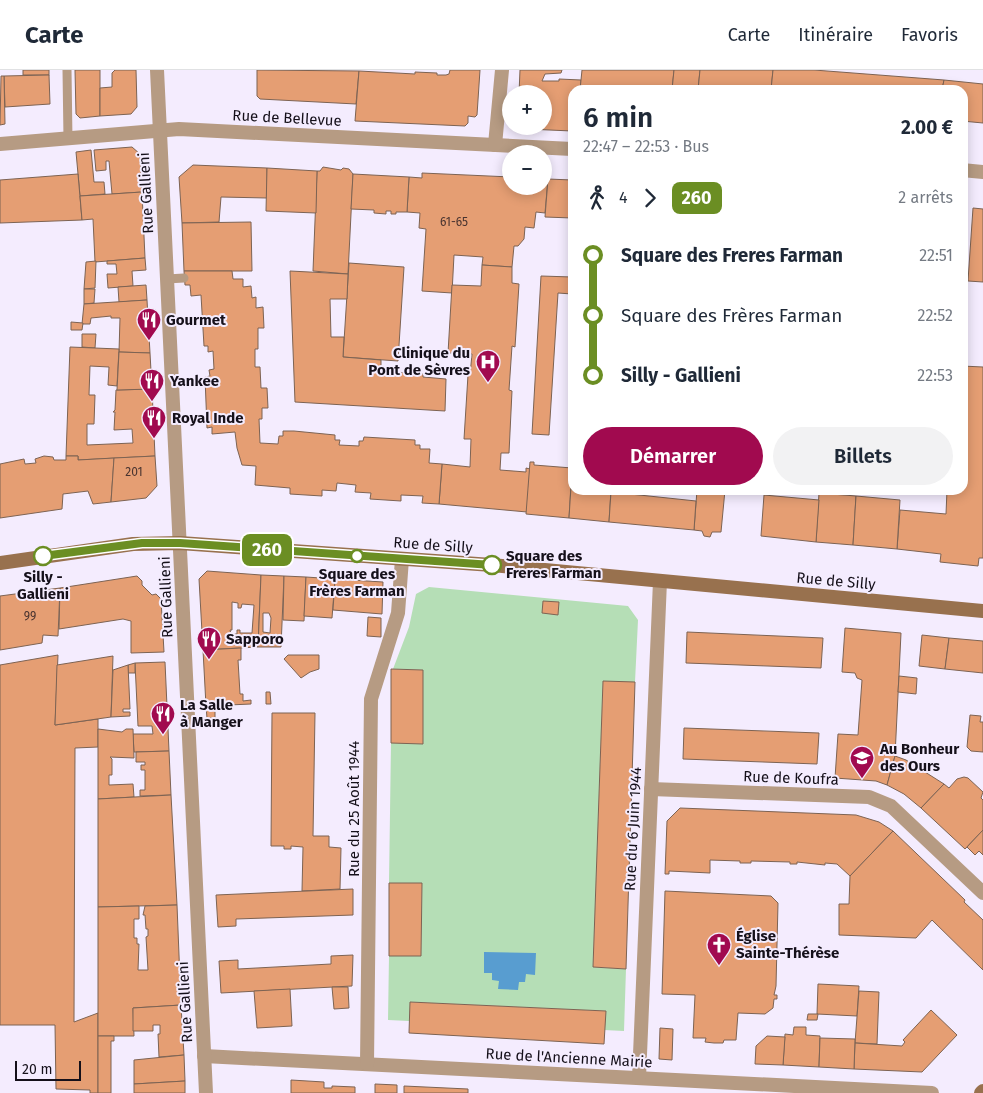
<!DOCTYPE html>
<html lang="fr">
<meta charset="utf-8">
<style>
body{margin:0;font-family:"Fira Sans",sans-serif;background:#f2f2f3;color:#1f2937;height:100vh;display:flex;flex-direction:column;font-size:19px;white-space:nowrap}
*{box-sizing:border-box;margin:0}
p{font-size:16px;color:#747a83}
.icon{flex:none;width:28px;height:28px;fill:none;stroke:currentColor;stroke-width:2;stroke-linecap:round;stroke-linejoin:round}
.map{position:relative;flex:1;overflow:hidden}
.details{position:absolute;left:568px;top:15px;width:400px;height:410px;display:flex;flex-direction:column;background:#fff;border-radius:15px;box-shadow:0 2px 12px #0003}
.details>*{flex:none}
.badge{padding:0 10px;border-radius:8px;font-size:18px;line-height:32px}
.fabs{position:absolute;left:502px;top:15px;display:grid;gap:10px}
.fabs a{display:grid;place-items:center;width:50px;height:50px;border-radius:50%;background:#fff;box-shadow:0 2px 12px #0003;font-size:25px}
.scale{position:absolute;left:15px;bottom:12px;width:66px;box-sizing:border-box;padding-left:5px;border:2px solid #15101a;border-top:0;font-size:14px;line-height:18px;white-space:nowrap;color:#15101a;-webkit-text-stroke:4px #f4ecfe;paint-order:stroke}
.map>.badge{position:absolute;translate:-50% -50%;box-shadow:0 0 0 2px #fff}
.legs{display:flex;align-items:center;gap:8px;height:55px;padding:0 15px;font-size:16px}
.legs p{margin-inline-start:auto}
.headline{display:flex;align-items:center;justify-content:space-between;height:85px;padding:0 15px}
h1{font-size:28px;font-weight:600;line-height:38px}
.primary-button{display:flex;gap:10px;margin-top:auto;padding:10px 15px}
.primary-button a{flex:1;height:58px;border-radius:30px;background:#a10a4f;color:#fff;font-size:20px;font-weight:600;line-height:58px;text-align:center}
.primary-button a+a{background:#f2f2f3;color:#1f2937}
ul{padding:0 15px;list-style:none}
li{display:flex;align-items:center;gap:18px;height:60px;font-size:19px}
li i{display:grid;place-items:center;width:8px;height:100%;margin:0 6px;background:currentColor}
li i::after{content:'';width:12px;height:12px;margin:-6px;border:4px solid;border-radius:50%;background:#fff}
li p{margin-inline-start:auto}
li:first-child i{background:linear-gradient(#0000 50%,currentColor 0)}
li:last-child i{background:linear-gradient(currentColor 50%,#0000 0)}
header{display:flex;align-items:center;gap:30px;box-sizing:border-box;height:70px;padding:0 25px;background:#fff;border-bottom:1px solid #e0e1e3}
header strong{font-size:24px}
nav{display:flex;gap:28px;margin-inline-start:auto;font-size:18px}
.map>svg:first-child{display:block}
.green{fill:#b5deb6}
.water{fill:#589dd0}
.building{fill:#e59e73;stroke:#7d6353;fill-rule:evenodd}
.lines{fill:none;stroke-linecap:round;stroke-linejoin:round}
.service{stroke:#b69b83;stroke-width:9}
.minor{stroke:#b69b83;stroke-width:14}
.tertiary{stroke:#b69b83;stroke-width:14}
.secondary{stroke:#98714e;stroke-width:14}
.line-1-casing{stroke:#fff;stroke-width:11}
.line-1{stroke:#6b8e23;stroke-width:8}
.stop-1-dot{fill:#fff;stroke:#6b8e23;stroke-width:2.5}
.labels{text-anchor:middle;stroke-width:4;stroke-linejoin:round;paint-order:stroke}
.number-label{font-size:12px;fill:#493430}
.street-label{font-size:15px;fill:#15101a;stroke:#f4ecfe}
.poi-label{font-size:15px;font-weight:bold;fill:#15101a;stroke:#f4ecfe;text-anchor:start}
.stop-label{font-size:15px;font-weight:bold;fill:#15101a;stroke:#f4ecfe}
</style>
<header>
<strong>Carte</strong>
<nav><a>Carte</a><a>Itinéraire</a><a>Favoris</a></nav>
</header>
<div class="map">
<svg width="983" height="1023" viewBox="0 0 983 1023">
<rect width="100%" height="100%" fill="#f4ecfe"/>
<polygon class="green" points="429,517 628,536 638,550 635,612 603,612 593,897 626,899 624,961 604,960 605,941 411,932 409,951 388,950 389,886 421,886 422,813 389,813 391,673 423,673 423,600 393,599 409,557 416,524"/>
<polygon class="water" points="484,882 536,883 535,905 526,904 525,912 519,912 518,920 498,919 499,911 492,910 492,903 484,903"/>
<g class="building">
<rect x="23" y="0" width="26" height="5"/>
<polygon points="75,0 100,0 100,46 80,48 76,44"/>
<polygon points="115,0 136,0 137,37 131,44 100,46 100,18 112,17 112,3"/>
<polygon points="257,0 359,1 356,34 260,29 257,26"/>
<polygon points="450,0 480,0 477,45 475,47 468,46 468,53 465,56 355,51 359,1 415,4 415,2 437,3 437,5 446,5 449,4"/>
<polygon points="520,0 562,0 561,3 545,4 542,11 559,11 559,9 581,10 580,20 572,20 572,61 527,59 525,56 544,56 544,24 519,24"/>
<polygon points="582,0 674,0 672,20 580,20"/>
<polygon points="674,0 700,0 698,20 672,20"/>
<polygon points="700,0 773,0 771,20 698,20"/>
<polygon points="773,0 814,0 944,10 942,20 771,20"/>
<polygon points="49,5 50,34 5,37 4,6"/>
<polygon points="1,6 4,6 5,54 0,55"/>
<polygon points="944,10 983,14 983,53 962,51 962,20 942,20"/>
<polygon points="132,77 140,84 142,122 112,124 109,91 106,91 106,100 96,101 94,80"/>
<polygon points="91,80 94,112 104,112 105,124 80,126 76,82"/>
<polygon points="193,95 267,98 267,128 221,127 219,152 182,153 179,107"/>
<polygon points="323,97 341,100 343,98 349,99 353,104 348,204 313,201 317,101 320,101"/>
<polygon points="267,98 317,101 316,143 266,141"/>
<polygon points="422,103 511,107 511,116 544,116 544,108 548,109 545,143 536,142 534,158 525,157 524,169 518,176 514,176 512,197 482,195 483,187 454,185 452,223 422,221 426,159 419,158 420,143 407,142 409,107 422,108"/>
<polygon points="78,104 82,150 0,153 0,110"/>
<polygon points="353,104 409,107 407,142 396,142 396,144 391,144 391,141 386,141 386,144 374,143 374,140 351,139"/>
<polygon points="548,109 572,110 572,148 545,147"/>
<polygon points="142,122 145,188 95,192 93,149 82,150 80,126"/>
<polygon points="973,138 983,139 983,212 968,211"/>
<polygon points="251,152 252,201 184,201 182,153"/>
<polygon points="145,188 146,200 132,201 133,216 108,218 107,204 117,204 116,194 107,194 107,191"/>
<polygon points="96,191 95,218 84,219 86,192"/>
<polygon points="349,193 404,197 398,291 343,287"/>
<polygon points="482,195 512,197 512,213 519,214 515,277 512,276 509,320 512,321 509,383 501,383 500,400 526,402 526,398 530,399 527,442 439,434 442,394 470,397 471,369 464,369 468,305 470,305 472,284 448,283 452,215 481,216"/>
<polygon points="184,201 232,201 233,209 243,209 243,217 251,216 252,228 256,227 256,238 263,237 264,258 258,258 258,279 255,279 255,297 260,297 261,318 267,318 268,338 262,338 262,349 259,349 260,373 278,374 279,366 283,366 283,361 294,361 335,365 335,370 340,370 339,375 359,376 359,371 363,371 364,367 415,370 415,375 420,375 420,379 430,379 429,393 442,394 439,434 422,433 423,426 401,425 401,431 370,429 371,423 355,422 356,415 337,413 336,421 322,420 322,426 290,424 290,418 255,415 256,396 242,395 237,378 235,362 212,364 212,357 207,358 205,307 210,306 209,300 214,299 213,281 208,282 208,276 204,276 201,225 191,226 190,215 185,215"/>
<polygon points="290,201 348,204 347,229 330,229 331,267 344,267 343,287 381,290 381,301 423,304 423,307 446,309 445,341 295,332"/>
<polygon points="541,206 572,207 572,224 558,223 549,365 532,364"/>
<polygon points="146,215 147,230 119,232 118,217"/>
<polygon points="84,219 95,219 94,233 84,234"/>
<polygon points="147,230 150,283 119,282 120,248 111,248 111,246 91,248 90,254 82,254 84,234"/>
<polygon points="71,252 83,253 82,260 71,260"/>
<polygon points="82,264 96,264 95,278 82,277"/>
<polygon points="70,277 119,279 117,316 108,315 109,297 90,296 89,325 95,325 94,354 87,354 87,375 133,373 132,359 114,360 115,342 113,342 115,340 116,320 152,319 155,386 78,390 78,386 66,386"/>
<polygon points="119,282 150,283 152,319 117,320"/>
<polygon points="962,296 983,297 983,488 979,488 978,496 940,492 941,484 897,479 900,440 946,444 947,420 962,420"/>
<polygon points="44,386 53,387 54,390 66,390 66,386 78,386 78,390 114,388 111,432 93,434 88,421 63,424 62,439 0,448 0,394 24,389 25,394 36,393 35,389"/>
<polygon points="155,386 157,416 146,428 111,432 114,388"/>
<polygon points="530,392 534,392 534,395 572,398 569,448 526,444"/>
<polygon points="571,417 572,420 611,420 609,452 569,448"/>
<polygon points="697,420 725,420 721,462 712,462 710,467 704,466 702,461 694,460"/>
<polygon points="611,422 696,431 694,460 609,452"/>
<polygon points="819,423 856,426 853,475 816,472"/>
<polygon points="764,425 819,430 816,472 761,466"/>
<polygon points="856,426 900,430 897,479 853,475"/>
<path d="M207,501L261,505L258,577L203,580L199,509ZM232,532L238,533V538H241L242,534L254,535L252,563H240V560H237V564H231L230,560H232Z"/>
<path d="M261,505L284,506L281,577H258ZM263,543H269L271,548L270,563L263,562Z"/>
<polygon points="137,506 142,511 142,515 152,525 156,524 161,529 164,582 131,583 131,551 123,549 59,559 60,518"/>
<polygon points="284,506 306,507 304,551 283,550"/>
<polygon points="306,507 335,509 332,548 304,546"/>
<polygon points="335,509 383,512 382,544 333,540"/>
<polygon points="60,518 58,566 43,565 42,573 0,580 0,526"/>
<polygon points="543,531 559,532 558,545 542,543"/>
<polygon points="368,547 381,548 381,567 367,566"/>
<polygon points="845,558 901,563 895,686 887,715 876,711 835,708 838,664 858,665 862,610 857,608 855,603 842,602"/>
<polygon points="687,562 823,568 821,598 686,593"/>
<polygon points="922,565 949,568 945,599 919,596"/>
<polygon points="949,568 983,571 983,603 945,599"/>
<polygon points="241,578 241,590 238,590 240,624 243,624 243,631 251,630 251,634 206,636 203,580"/>
<polygon points="58,585 55,655 98,649 98,677 75,678 74,952 98,943 98,1023 90,1023 90,1020 56,1019 55,955 0,955 0,595"/>
<polygon points="288,585 319,585 319,599 310,602 301,608 284,589"/>
<polygon points="113,586 111,647 55,655 57,595"/>
<polygon points="165,592 169,681 134,682 133,664 153,664 152,656 138,656 135,593"/>
<polygon points="135,593 135,603 128,603 128,595"/>
<polygon points="128,595 130,639 123,639 123,642 130,642 130,646 111,647 113,600"/>
<polygon points="391,599 423,600 423,674 391,673"/>
<polygon points="899,606 917,608 916,624 898,622"/>
<polygon points="603,611 635,612 626,899 593,897"/>
<polygon points="266,622 270,622 271,634 266,634"/>
<polygon points="206,636 215,636 215,648 207,648"/>
<polygon points="272,643 315,643 313,766 329,766 329,777 341,778 340,819 302,821 303,777 291,776 291,779 284,779 284,776 271,776"/>
<polygon points="970,645 981,646 980,652 983,652 983,682 971,681 967,677"/>
<polygon points="684,658 819,663 817,694 683,689"/>
<polygon points="98,659 122,662 126,659 133,659 134,688 110,687 112,689 112,705 109,705 109,715 133,714 134,727 98,729"/>
<polygon points="169,681 171,725 140,726 140,720 145,720 145,700 141,700 141,695 145,695 145,692 136,692 136,682"/>
<polygon points="895,686 906,690 944,714 921,738 904,724 887,715"/>
<polygon points="964,707 968,708 983,722 981,728 983,730 983,760 965,779 921,738 944,714 949,718 957,709"/>
<polygon points="171,725 177,835 98,837 98,729"/>
<polygon points="680,738 856,745 879,752 893,761 850,806 837,794 825,793 825,795 797,792 797,794 790,794 790,792 751,791 751,793 740,793 740,791 710,790 710,803 669,801 669,804 665,804 667,751"/>
<polygon points="983,760 983,785 979,781 975,785 967,777"/>
<polygon points="893,761 965,830 964,832 983,850 983,900 932,850 916,868 839,865 839,834 849,834 850,806"/>
<polygon points="389,813 422,813 421,886 389,886"/>
<polygon points="353,819 353,845 236,849 236,856 218,857 216,825"/>
<polygon points="665,821 771,826 778,833 776,916 774,925 777,925 777,929 774,929 773,938 765,944 738,943 736,970 724,970 723,973 714,973 705,972 706,968 693,968 695,925 662,924"/>
<polygon points="177,835 181,935 133,938 134,966 98,966 98,837 139,836 139,849 134,849 134,868 137,868 137,874 139,874 138,900 148,900 146,867 148,866 148,859 146,859 145,845 143,845 145,836"/>
<polygon points="353,885 352,916 221,923 219,891 238,890 238,899 331,894 331,886"/>
<polygon points="818,914 859,916 857,946 817,944"/>
<polygon points="332,917 348,917 349,938 334,939"/>
<polygon points="290,919 292,956 257,958 254,921"/>
<polygon points="859,921 879,922 877,974 855,973"/>
<polygon points="410,932 606,941 604,974 409,963"/>
<polygon points="181,935 184,985 159,987 158,964 160,964 160,955 153,955 153,961 133,961 133,938"/>
<polygon points="931,940 957,965 922,1002 854,999 855,973 902,976 905,972 903,970"/>
<polygon points="808,944 818,944 817,950 807,950"/>
<polygon points="794,957 806,957 806,965 820,966 819,997 783,995 785,964 793,965"/>
<polygon points="660,958 673,959 672,990 659,989"/>
<polygon points="98,966 114,966 114,971 111,971 111,1023 98,1023"/>
<polygon points="767,966 785,967 783,995 755,994 756,976"/>
<polygon points="820,968 855,969 854,999 819,997"/>
<polygon points="184,985 185,1011 134,1014 134,990"/>
<polygon points="291,1010 324,1012 324,1018 332,1018 332,1016 355,1017 355,1023 291,1023"/>
<polygon points="185,1011 185,1023 134,1023 134,1014"/>
<polygon points="375,1014 397,1015 397,1023 375,1023"/>
<polygon points="404,1016 468,1019 468,1023 404,1023"/>
</g>
<g class="lines">
<g class="service">
<polyline points="67,0 68,69"/>
<polyline points="167,209 184,208"/>
</g>
<g class="minor">
<polyline points="0,74 179,59 572,79"/>
<polyline points="495,75 502,0"/>
<polyline points="962,100 983,102"/>
<polyline points="651,719 869,727 891,736 983,823"/>
<polyline points="204,986 932,1023"/>
<polyline points="367,994 371,629 398,543 402,489"/>
<polyline points="639,1008 660,511"/>
</g>
<polyline class="tertiary" points="157,0 206,1023"/>
<g class="secondary">
<polyline points="0,493 133,474 180,473 492,495 983,541"/>
<polyline points="981,1023 983,1021"/>
</g>
</g>
<g class="lines">
<defs>
<polyline id="line-1" points="43,486 142,473 180,473 492,495"/>
</defs>
<use href="#line-1" class="line-1-casing"/>
<use href="#line-1" class="line-1"/>
</g>
<defs>
<symbol id="restaurant-pin" viewBox="-11 -11 22 30"><path d="M0 17L-7.5 6A9.5 9.5 0 1 1 7.5 6Z" fill="#a10a4f" stroke="#f4ecfe"/><path d="M-5-6h1v4h1v-4h1v4h1v-4h1v5L-1.5 .5V6h-2V.5L-5-1ZM5-6V6H3V1.5H1.5Q1.5-4 5-6Z" fill="#fff"/></symbol>
<symbol id="hospital-pin" viewBox="-11 -11 22 30"><path d="M0 17L-7.5 6A9.5 9.5 0 1 1 7.5 6Z" fill="#a10a4f" stroke="#f4ecfe"/><path d="M-5-5h3v3.5h4V-5h3V5h-3V1.5h-4V5h-3Z" fill="#fff"/></symbol>
<symbol id="school-pin" viewBox="-11 -11 22 30"><path d="M0 17L-7.5 6A9.5 9.5 0 1 1 7.5 6Z" fill="#a10a4f" stroke="#f4ecfe"/><path d="M0-5L7-2L0 1L-7-2ZM-4 1L0 2.5L4 1V4Q0 6-4 4Z" fill="#fff"/></symbol>
<symbol id="church-pin" viewBox="-11 -11 22 30"><path d="M0 17L-7.5 6A9.5 9.5 0 1 1 7.5 6Z" fill="#a10a4f" stroke="#f4ecfe"/><path d="M-1.2-6h2.4v3.5h3.3v2.4h-3.3V6h-2.4V-.1h-3.3v-2.4h3.3Z" fill="#fff"/></symbol>
</defs>
<g fill-rule="evenodd">
<use href="#restaurant-pin" x="135" y="236" width="28" height="38"/>
<use href="#hospital-pin" x="474" y="278" width="28" height="38"/>
<use href="#restaurant-pin" x="138" y="297" width="28" height="38"/>
<use href="#restaurant-pin" x="140" y="334" width="28" height="38"/>
<use href="#restaurant-pin" x="195" y="555" width="28" height="38"/>
<use href="#restaurant-pin" x="149" y="630" width="28" height="38"/>
<use href="#school-pin" x="848" y="674" width="28" height="38"/>
<use href="#church-pin" x="705" y="861" width="28" height="38"/>
</g>
<g class="stop-1-dot">
<circle cx="43" cy="486" r="9"/>
<circle cx="357" cy="486" r="6"/>
<circle cx="492" cy="495" r="9"/>
</g>
<g class="labels">
<g class="number-label">
<text x="454" y="156">61-65</text>
<text x="134" y="406">201</text>
<text x="30" y="550">99</text>
</g>
<g class="street-label">
<text transform="translate(287 48) rotate(3)" y="5">Rue de Bellevue</text>
<text transform="translate(146 123) rotate(-93)" y="5">Rue Gallieni</text>
<text transform="translate(433 475) rotate(4)" y="5">Rue de Silly</text>
<text transform="translate(836 511) rotate(5)" y="5">Rue de Silly</text>
<text transform="translate(166 527) rotate(-92)" y="5">Rue Gallieni</text>
<text transform="translate(791 708) rotate(2)" y="5">Rue de Koufra</text>
<text transform="translate(354 739) rotate(-90)" y="5">Rue du 25 Août 1944</text>
<text transform="translate(633 759) rotate(-87)" y="5">Rue du 6 Juin 1944</text>
<text transform="translate(185 932) rotate(-93)" y="5">Rue Gallieni</text>
<text transform="translate(569 988) rotate(3)" y="5">Rue de l'Ancienne Mairie</text>
</g>
<g class="poi-label">
<text x="166" y="255">Gourmet</text>
<text x="470" y="288" text-anchor="end">Clinique du<tspan x="470" dy="17">Pont de Sèvres</tspan></text>
<text x="170" y="316">Yankee</text>
<text x="172" y="353">Royal Inde</text>
<text x="226" y="574">Sapporo</text>
<text x="180" y="640">La Salle<tspan x="180" dy="17">à Manger</tspan></text>
<text x="880" y="684">Au Bonheur<tspan x="880" dy="17">des Ours</tspan></text>
<text x="736" y="871">Église<tspan x="736" dy="17">Sainte-Thérèse</tspan></text>
</g>
<g class="stop-label">
<text x="506" y="491" text-anchor="start">Square des<tspan x="506" dy="17">Freres Farman</tspan></text>
<text x="357" y="509">Square des<tspan x="357" dy="17">Frères Farman</tspan></text>
<text x="43" y="512">Silly -<tspan x="43" dy="17">Gallieni</tspan></text>
</g>
</g>
</svg>
<div class="fabs">
<a>+</a>
<a>−</a>
</div>
<div class="scale">20 m</div>
<b class="badge" style="left:267px;top:480px;background:#6b8e23;color:#fff">260</b>
<section class="details">
<div class="headline"><div><h1>6 min</h1><p>22:47 – 22:53 · Bus</p></div><b>2.00 €</b></div>
<div class="legs"><svg class="icon" aria-label="walk" viewBox="0 0 24 24"><circle cx="13" cy="4" r="2"/><path d="M13 8l-2 6 4 7M11 14l-3 7M7 12l3-4h3l4 4"/></svg>4<svg class="icon" aria-label="forward" viewBox="0 0 24 24"><path d="M9 5l7 7-7 7"/></svg><b class="badge" style="background:#6b8e23;color:#fff">260</b><p>2 arrêts</p></div>
<ul>
<li><i style="color:#6b8e23"></i><b>Square des Freres Farman</b><p>22:51</p></li>
<li><i style="color:#6b8e23"></i><span>Square des Frères Farman</span><p>22:52</p></li>
<li><i style="color:#6b8e23"></i><b>Silly - Gallieni</b><p>22:53</p></li>
</ul>
<div class="primary-button"><a>Démarrer</a><a>Billets</a></div>
</section>
</div>
